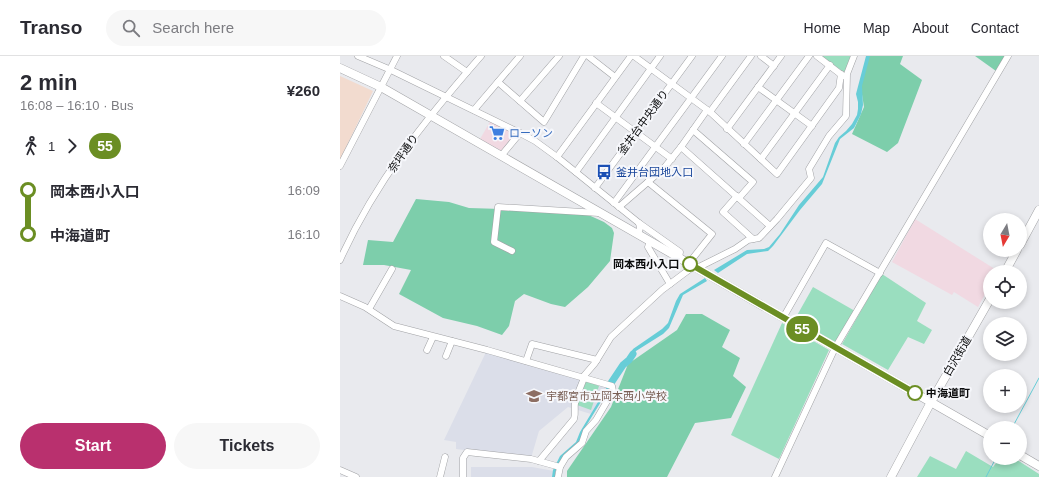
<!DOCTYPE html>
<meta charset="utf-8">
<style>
body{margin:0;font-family:Arial,"Noto Sans JP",sans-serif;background:#f7f7f7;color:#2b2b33;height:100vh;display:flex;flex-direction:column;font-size:15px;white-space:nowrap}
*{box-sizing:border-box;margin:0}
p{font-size:13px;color:#7c7c81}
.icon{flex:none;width:22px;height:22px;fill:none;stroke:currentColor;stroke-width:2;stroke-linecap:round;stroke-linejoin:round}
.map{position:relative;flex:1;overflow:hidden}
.details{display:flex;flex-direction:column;background:#fff;width:340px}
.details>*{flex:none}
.badge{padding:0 8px;border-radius:13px;font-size:14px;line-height:26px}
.needle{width:26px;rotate:190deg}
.fabs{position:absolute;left:643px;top:157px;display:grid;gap:8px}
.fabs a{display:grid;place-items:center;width:44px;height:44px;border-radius:50%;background:#fff;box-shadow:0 2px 6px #0003;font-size:20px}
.map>.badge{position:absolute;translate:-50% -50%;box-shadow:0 0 0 2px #fff}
.legs{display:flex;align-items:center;gap:6px;height:44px;padding:0 20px;font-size:13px}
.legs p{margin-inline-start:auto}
.headline{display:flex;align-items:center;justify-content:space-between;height:68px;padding:0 20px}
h1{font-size:22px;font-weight:600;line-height:30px}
.primary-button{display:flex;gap:8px;margin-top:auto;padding:8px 20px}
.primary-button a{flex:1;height:46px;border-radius:24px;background:#b9306e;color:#fff;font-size:16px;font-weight:600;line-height:46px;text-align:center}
.primary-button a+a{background:#f7f7f7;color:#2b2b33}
ul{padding:0 20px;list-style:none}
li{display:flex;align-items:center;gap:14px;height:44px;font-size:15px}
li i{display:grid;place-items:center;width:6px;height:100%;margin:0 5px;background:currentColor}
li i::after{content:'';width:10px;height:10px;margin:-5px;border:3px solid;border-radius:50%;background:#fff}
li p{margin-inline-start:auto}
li:first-child i{background:linear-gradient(#0000 50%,currentColor 0)}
li:last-child i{background:linear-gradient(currentColor 50%,#0000 0)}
header{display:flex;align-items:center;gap:24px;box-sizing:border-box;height:56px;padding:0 20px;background:#fff;border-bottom:1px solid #e1e1e2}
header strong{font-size:19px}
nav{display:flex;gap:22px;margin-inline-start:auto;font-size:14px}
.search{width:280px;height:36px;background:#f7f7f7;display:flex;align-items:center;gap:10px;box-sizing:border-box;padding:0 14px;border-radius:22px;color:#7c7c81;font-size:15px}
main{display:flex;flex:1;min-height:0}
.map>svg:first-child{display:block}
.commercial{fill:#f1d9e2}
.industrial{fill:#f2dbcf}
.built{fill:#dbdee9}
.green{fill:#9adebf}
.forest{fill:#7dceab}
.water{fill:#67cdd7}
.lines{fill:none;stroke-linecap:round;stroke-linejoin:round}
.stream{stroke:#67cdd7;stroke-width:1}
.river{stroke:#67cdd7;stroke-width:7}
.minor-casing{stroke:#a1a2a5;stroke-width:7}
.major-casing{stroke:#a1a2a5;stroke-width:9}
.minor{stroke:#fff;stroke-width:6}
.major{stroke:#fff;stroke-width:8}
.line-1-casing{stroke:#fff;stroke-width:9}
.line-1{stroke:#6b8e23;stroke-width:6}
.stop-1-dot{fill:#fff;stroke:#6b8e23;stroke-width:2}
.labels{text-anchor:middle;stroke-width:4;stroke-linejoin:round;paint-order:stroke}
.street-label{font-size:11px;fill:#0b0c0d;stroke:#f6f7fb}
.shop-label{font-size:11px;fill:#366cbe;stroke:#f6f7fb;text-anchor:start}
.transit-label{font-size:11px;fill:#164399;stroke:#f6f7fb;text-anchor:start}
.stop-label{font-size:11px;font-weight:bold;fill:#0b0c0d;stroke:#f6f7fb;text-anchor:end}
.education-label{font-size:11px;fill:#785e54;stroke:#f6f7fb;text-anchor:start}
</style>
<header>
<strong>Transo</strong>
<div class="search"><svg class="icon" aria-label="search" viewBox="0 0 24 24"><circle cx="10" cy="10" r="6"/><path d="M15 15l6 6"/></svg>Search here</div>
<nav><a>Home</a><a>Map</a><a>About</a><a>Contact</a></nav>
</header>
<main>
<section class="details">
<div class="headline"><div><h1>2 min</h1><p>16:08 – 16:10 · Bus</p></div><b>¥260</b></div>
<div class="legs"><svg class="icon" aria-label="walk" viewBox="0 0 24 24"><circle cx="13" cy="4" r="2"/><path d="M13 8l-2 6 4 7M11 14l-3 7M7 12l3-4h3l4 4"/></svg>1<svg class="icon" aria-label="forward" viewBox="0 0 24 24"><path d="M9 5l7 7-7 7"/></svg><b class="badge" style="background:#6b8e23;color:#fff">55</b></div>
<ul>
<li><i style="color:#6b8e23"></i><b>岡本西小入口</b><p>16:09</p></li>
<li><i style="color:#6b8e23"></i><b>中海道町</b><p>16:10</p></li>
</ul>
<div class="primary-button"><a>Start</a><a>Tickets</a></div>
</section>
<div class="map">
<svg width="699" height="421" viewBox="0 0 699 421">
<rect width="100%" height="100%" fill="#e9eaee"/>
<g class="commercial">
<polygon points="151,64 177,77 163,96 140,83"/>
<polygon points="575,163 658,215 657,216 650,216 650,229 638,251 614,236 612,239 552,206"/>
</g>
<polygon class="industrial" points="0,20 33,35 0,104"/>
<g class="built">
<polygon points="147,294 269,329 251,358 228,351 199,375 191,402 116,393 116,386 104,384"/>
<polygon points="131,411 192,411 214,415 214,421 131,421"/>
</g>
<g class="green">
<polygon points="481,0 511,0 505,17"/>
<polygon points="542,218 586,247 577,265 592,274 584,288 568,281 548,314 502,288"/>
<polygon points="473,231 515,255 495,287 455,263"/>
<polygon points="442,267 489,294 439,403 391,379"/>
<polygon points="246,325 259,330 251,354 237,349"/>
<polygon points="626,395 653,411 660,402 674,402 699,418 699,421 577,421 590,400 616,413"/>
</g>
<g class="forest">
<polygon points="529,0 563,0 560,8 582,24 558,87 547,96 512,78 524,51 520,26"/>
<polygon points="635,0 666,0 656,15"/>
<polygon points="76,143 109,146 129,152 193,154 244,157 264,166 272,172 274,177 270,205 248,231 225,251 211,248 184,238 175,245 169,270 162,279 137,270 103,262 59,238 71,214 44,209 23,209 28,184 53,186"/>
<polygon points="346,258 362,258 390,274 382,291 400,302 393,320 406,331 391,362 355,367 327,421 227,421 227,415 271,351 288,308 337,274"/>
</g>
<g class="water">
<polygon points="526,0 530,0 522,30 523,49 521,58 514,72 500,83 482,128 460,154 433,190 428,195 407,198 378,217 374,214 407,194 424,193 429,191 440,178 459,149 483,121 495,87 499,81 506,75 512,68 517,59 518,53 518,46 516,38"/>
<polygon points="365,222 367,225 343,239 329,272 323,278 296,295 290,306 287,304 293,293 322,273 328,267 336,245 340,238"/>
<path d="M273,321L275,323L243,375C242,380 240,385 237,390C229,400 215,407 215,421H212L213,414L220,400L236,386L240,376Z"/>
</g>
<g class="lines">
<g class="stream">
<polyline points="672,372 699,322"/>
<polyline points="646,421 656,402"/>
</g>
<polyline class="river" points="269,330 283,309 289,304 293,298"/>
<defs>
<g id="minor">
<polyline points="18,0 51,14 180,77 161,100"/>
<polyline points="104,0 127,16"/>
<polyline points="248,0 275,21"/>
<polyline points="294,0 370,56 437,118 499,32 501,18"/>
<polyline points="421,0 434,10"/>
<polyline points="477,0 503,20"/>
<polyline points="158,26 204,66 244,0"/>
<polyline points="418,31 472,70"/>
<polyline points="180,45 219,0"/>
<polyline points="256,47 332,103"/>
<polyline points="134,54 180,0"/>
<polyline points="370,56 411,0"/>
<polyline points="387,73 441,0"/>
<polyline points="353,74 413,126 399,142"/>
<polyline points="180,77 195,85 217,101 299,167 300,172 298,178"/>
<polyline points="404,88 469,0"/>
<polyline points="341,91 430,170"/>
<polyline points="217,101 291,0"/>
<polyline points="421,103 490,9"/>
<polyline points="0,110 57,0"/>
<polyline points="236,116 320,0"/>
<polyline points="308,126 372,178 349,207"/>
<polyline points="255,132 352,0"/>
<polyline points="397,140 383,156 413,183"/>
<polyline points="274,147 382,0"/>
<polyline points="279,151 324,112 341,91 367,54"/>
<polyline points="299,167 340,196 339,202"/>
<polyline points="310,185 308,191 330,228"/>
<polyline points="172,195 154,186 158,151 259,157"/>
<path d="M0,204C35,126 85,64 141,0"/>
<polyline points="357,212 395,193 408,184 419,182 437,163 471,122 469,113 489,80 506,60 507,18 514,0"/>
<polyline points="0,240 25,251 54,270 147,294 272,330 273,335 256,364 246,375 242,387 226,401 220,411 218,421"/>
<polyline points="29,253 52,213"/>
<polyline points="443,262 486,187 540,217"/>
<polyline points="87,294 93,281"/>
<polyline points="106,300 112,285"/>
<polyline points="186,305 192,288 257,304"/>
<polyline points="243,321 255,307 271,281 322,234 354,210"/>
<path d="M199,405L234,363C236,357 234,353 235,347C237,338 241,330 244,322"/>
<polyline points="0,414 16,421"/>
<polyline points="100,421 105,401"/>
<polyline points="123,421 123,402 127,396 191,403 220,411"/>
<polyline points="435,421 495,292 668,0"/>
</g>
<g id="major">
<polyline points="0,12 41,31 650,380"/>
<polyline points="680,189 699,154"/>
<polyline points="665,216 677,194"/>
<polyline points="680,399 699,410"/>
<polyline points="551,421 591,346 650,243"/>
</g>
</defs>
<use href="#minor" class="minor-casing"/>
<use href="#major" class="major-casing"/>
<use href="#minor" class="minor"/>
<use href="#major" class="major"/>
</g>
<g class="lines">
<defs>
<polyline id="line-1" points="350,208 575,337"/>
</defs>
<use href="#line-1" class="line-1-casing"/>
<use href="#line-1" class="line-1"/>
</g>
<defs>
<symbol id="supermarket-bare" viewBox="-9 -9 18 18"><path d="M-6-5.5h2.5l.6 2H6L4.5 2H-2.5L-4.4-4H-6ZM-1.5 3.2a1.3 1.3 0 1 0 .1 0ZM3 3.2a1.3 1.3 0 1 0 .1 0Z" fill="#3f7fe0" stroke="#f6f7fb" stroke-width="2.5" paint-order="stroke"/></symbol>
<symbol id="bus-bare" viewBox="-9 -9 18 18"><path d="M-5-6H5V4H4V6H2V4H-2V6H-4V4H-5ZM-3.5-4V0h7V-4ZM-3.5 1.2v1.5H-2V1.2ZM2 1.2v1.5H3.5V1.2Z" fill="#1a4fb4" stroke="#f6f7fb" stroke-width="2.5" paint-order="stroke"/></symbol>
<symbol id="school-bare" viewBox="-9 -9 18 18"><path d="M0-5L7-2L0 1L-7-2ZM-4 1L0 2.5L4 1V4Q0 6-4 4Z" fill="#8d6e63" stroke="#f6f7fb" stroke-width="2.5" paint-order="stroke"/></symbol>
</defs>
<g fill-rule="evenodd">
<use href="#supermarket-bare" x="146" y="66" width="22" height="22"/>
<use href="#bus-bare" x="253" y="105" width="22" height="22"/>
<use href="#school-bare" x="183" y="329" width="22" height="22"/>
</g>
<g class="stop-1-dot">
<circle cx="350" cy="208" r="7"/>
<circle cx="575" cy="337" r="7"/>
</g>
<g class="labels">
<g class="street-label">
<text transform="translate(303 66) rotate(-54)" y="4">釜井台中央通り</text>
<text transform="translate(63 97) rotate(-55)" y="4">奈坪通り</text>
<text transform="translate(617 300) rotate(-60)" y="4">白沢街道</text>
</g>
<g class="shop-label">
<text x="169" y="81">ローソン</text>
</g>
<g class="transit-label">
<text x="276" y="120">釜井台団地入口</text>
</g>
<g class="stop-label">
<text x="339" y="212">岡本西小入口</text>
<text x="586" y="341" text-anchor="start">中海道町</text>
</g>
<g class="education-label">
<text x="206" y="344">宇都宮市立岡本西小学校</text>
</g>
</g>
</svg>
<div class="fabs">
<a><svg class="needle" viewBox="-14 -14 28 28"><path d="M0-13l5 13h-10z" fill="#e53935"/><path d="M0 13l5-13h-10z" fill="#7c7c81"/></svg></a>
<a><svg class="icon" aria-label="locate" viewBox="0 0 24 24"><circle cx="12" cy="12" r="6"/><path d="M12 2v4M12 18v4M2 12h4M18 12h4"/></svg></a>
<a><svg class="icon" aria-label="layers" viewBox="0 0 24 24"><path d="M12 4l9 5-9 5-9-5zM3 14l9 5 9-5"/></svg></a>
<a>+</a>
<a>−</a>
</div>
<b class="badge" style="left:462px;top:273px;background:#6b8e23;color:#fff">55</b>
</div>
</main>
